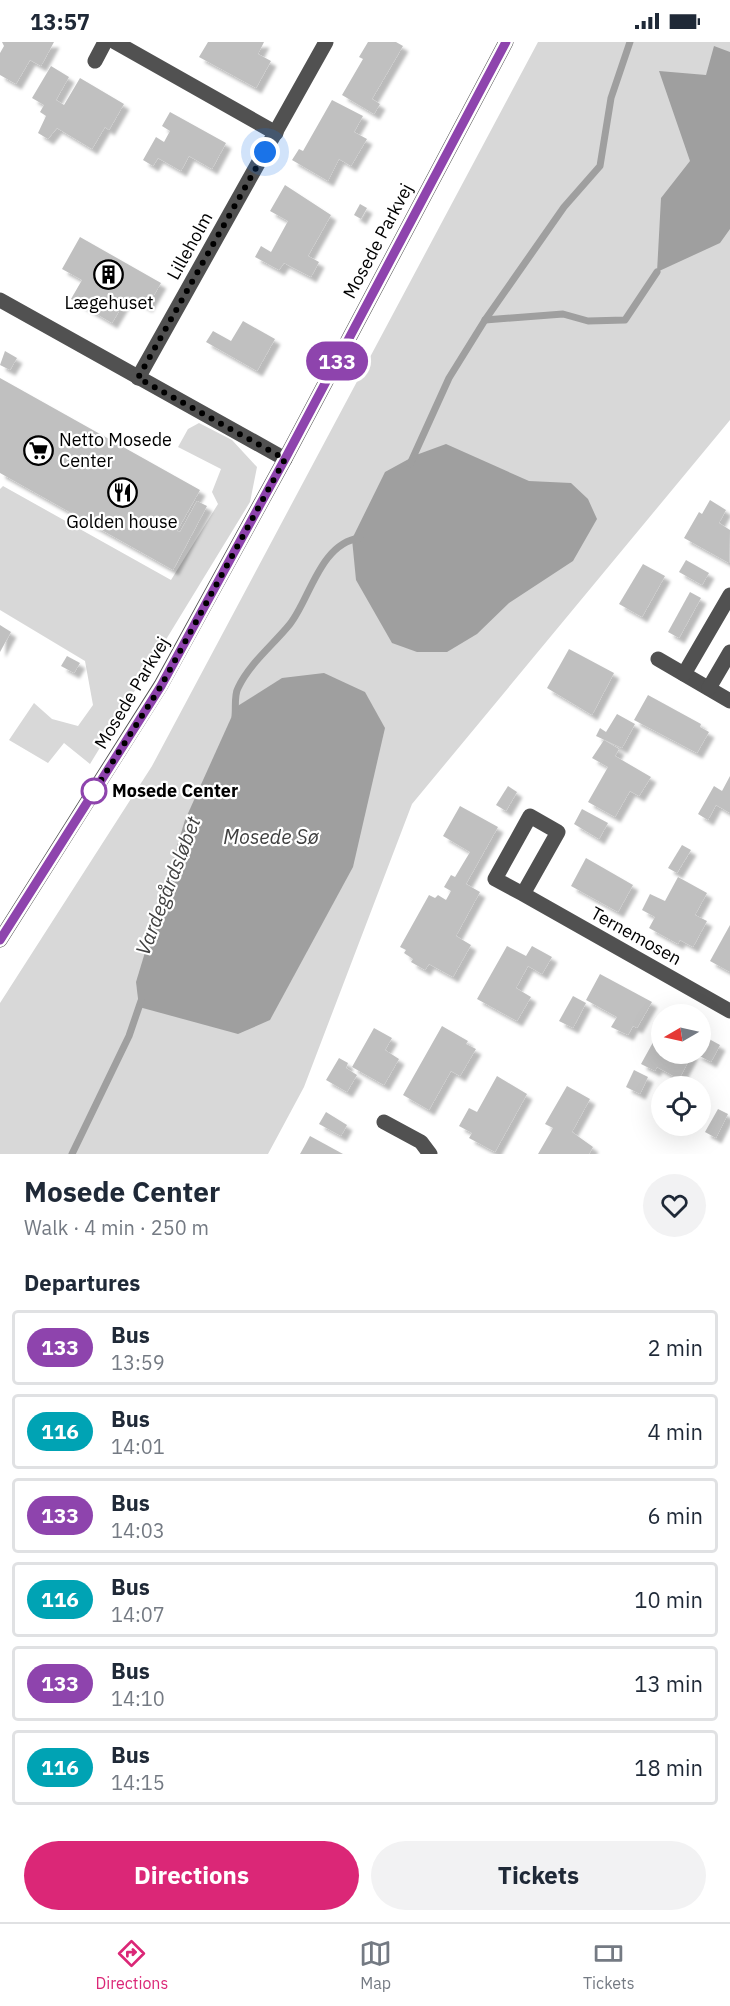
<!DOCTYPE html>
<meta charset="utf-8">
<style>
body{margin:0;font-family:"IBM Plex Sans",sans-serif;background:#f2f2f3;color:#1f2937;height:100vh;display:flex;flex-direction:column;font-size:22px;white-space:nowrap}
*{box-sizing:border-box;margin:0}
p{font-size:20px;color:#747a83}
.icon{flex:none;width:33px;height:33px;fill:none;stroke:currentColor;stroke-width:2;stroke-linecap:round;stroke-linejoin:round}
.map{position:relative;height:1112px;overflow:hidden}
.drawer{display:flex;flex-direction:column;background:#fff;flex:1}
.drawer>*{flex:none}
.badge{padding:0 12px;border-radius:20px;font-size:21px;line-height:39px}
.needle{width:39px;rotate:261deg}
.fabs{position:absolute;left:651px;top:962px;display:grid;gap:12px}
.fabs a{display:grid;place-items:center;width:60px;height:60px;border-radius:50%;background:#fff;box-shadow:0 6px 24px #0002;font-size:30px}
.you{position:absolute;width:30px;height:30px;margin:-15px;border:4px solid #fff;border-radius:50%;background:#1a73e8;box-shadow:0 0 0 9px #1a73e833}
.map>.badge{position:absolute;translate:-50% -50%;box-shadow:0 0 0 3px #fff}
h2{padding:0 24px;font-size:22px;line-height:54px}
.round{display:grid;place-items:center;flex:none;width:63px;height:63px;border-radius:32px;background:#f2f2f3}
.head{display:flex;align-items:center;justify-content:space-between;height:102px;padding:0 24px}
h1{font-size:28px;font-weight:800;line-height:45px}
.primary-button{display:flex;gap:12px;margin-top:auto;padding:12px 24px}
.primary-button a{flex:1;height:69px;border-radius:36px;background:#db2777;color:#fff;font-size:24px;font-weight:800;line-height:69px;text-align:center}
.primary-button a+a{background:#f2f2f3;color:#1f2937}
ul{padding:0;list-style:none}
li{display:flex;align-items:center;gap:18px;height:75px;margin:0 12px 9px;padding:0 12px;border:3px solid #e0e1e3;border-radius:6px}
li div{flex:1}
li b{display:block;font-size:22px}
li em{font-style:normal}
li .badge{min-width:66px;font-weight:700;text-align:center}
.status{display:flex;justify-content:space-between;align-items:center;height:42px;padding:0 30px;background:#fff;direction:ltr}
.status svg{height:16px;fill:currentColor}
.dock{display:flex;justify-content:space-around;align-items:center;height:84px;border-top:2px solid #e0e1e3;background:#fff;font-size:16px;color:#747a83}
.dock a{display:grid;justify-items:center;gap:3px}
.dock .current{color:#db2777}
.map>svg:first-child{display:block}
.green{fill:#d8d8d8}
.water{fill:#9f9f9f}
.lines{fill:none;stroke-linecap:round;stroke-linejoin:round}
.stream{stroke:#9f9f9f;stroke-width:7}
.building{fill:#c0c0c0;filter:url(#shadow)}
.minor{stroke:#515151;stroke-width:15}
.line-casing{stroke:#fff;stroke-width:14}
.line{stroke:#8e44ad;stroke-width:9}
.walk{stroke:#000;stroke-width:6;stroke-dasharray:0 10.8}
.stop-dot{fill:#fff;stroke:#8e44ad;stroke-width:3}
.labels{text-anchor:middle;stroke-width:4.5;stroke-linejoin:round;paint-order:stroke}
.street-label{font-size:18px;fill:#000;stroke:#fff}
.poi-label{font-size:18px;fill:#000;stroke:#fff}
.stop-label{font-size:18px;font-weight:bold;fill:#000;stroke:#fff;text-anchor:start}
.water-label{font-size:20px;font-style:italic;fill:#404040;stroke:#fff}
</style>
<div class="status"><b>13:57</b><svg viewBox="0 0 49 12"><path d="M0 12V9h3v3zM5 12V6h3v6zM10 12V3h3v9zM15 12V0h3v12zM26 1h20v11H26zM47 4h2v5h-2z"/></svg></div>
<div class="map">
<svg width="730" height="1112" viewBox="0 0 730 1112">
<defs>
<filter id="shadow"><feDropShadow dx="5.5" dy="5.5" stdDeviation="1.5" flood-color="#0004"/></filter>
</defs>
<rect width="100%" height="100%" fill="#fff"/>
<g class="green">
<polygon points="538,0 730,0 730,378 412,762 304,1045 268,1112 0,1112 0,961 152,724"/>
<polygon points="199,381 232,398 257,425 250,460 90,722 64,701 48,721 9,698 34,661 52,677 78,684 93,663 85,619 0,568 0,447 3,444 171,538 218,462 212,450 221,427 178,405 188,387"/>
</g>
<g class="water">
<polygon points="714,4 730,10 730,187 720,201 657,230 661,156 690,119 659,29 706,33"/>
<polygon points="446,402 529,439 571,441 588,457 597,477 573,519 509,561 477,592 447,610 417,610 392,601 356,538 352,497 385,430 416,413"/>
<polygon points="324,631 365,650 385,686 353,825 270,978 238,992 139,965 136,940 185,778 236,665 282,636"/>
</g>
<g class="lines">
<g class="stream">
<polyline points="485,278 563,272 588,279 625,278 657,230"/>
<polyline points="410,422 449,336 485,278 564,165 600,124 611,56 630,0"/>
<path d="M235,674C236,666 234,653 238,646C249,622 273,603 290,582C310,557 320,501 360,496"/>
<polyline points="72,1112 129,994 141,959"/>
</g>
</g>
<g class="building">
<polygon points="2,0 54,0 41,24 30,18 16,42 0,33 0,11 4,4"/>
<polygon points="208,0 264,0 258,12 271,19 256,46 199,15"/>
<polygon points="368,0 396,0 403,4 372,57 380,62 374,72 342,53 363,17 359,15"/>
<polygon points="51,24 69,35 56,58 64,63 80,36 124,62 109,88 105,85 92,107 57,86 48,97 38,91 46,74 40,70 44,63 32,56"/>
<polygon points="332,58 363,74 354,90 367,97 351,124 339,117 328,139 292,118 299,107 303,109"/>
<polygon points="170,70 226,101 212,127 189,114 181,129 158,116 153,124 143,118 156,95 164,100 170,89 162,84"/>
<polygon points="285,143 331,173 308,214 319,220 311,235 284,221 279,228 255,215 261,204 271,210 288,179 270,169"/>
<polygon points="360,162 367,166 361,177 354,173"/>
<polygon points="80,195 161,241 147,265 128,254 112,281 71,257 82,238 62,227"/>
<polygon points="243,279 275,297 257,329 206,300 213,289 231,299"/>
<polygon points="5,309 17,316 10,328 0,323"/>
<polygon points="0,336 200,448 177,489 180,490 197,459 207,464 173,528 0,431"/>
<polygon points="710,458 726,468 719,481 730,488 729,521 684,496 699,470 702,472"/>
<polygon points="686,518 709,531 702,543 679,530"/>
<polygon points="643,522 665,534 642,575 619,562"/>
<polygon points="690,550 701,556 679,596 668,590"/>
<polygon points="0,583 11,590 0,610"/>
<polygon points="569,607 614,631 592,673 547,646"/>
<polygon points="67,614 80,621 74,631 61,624"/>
<polygon points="648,653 701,682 700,685 709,690 697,711 634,678"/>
<polygon points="617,672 635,682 622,706 596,694 600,686 606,690"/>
<polygon points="604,698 619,707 615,714 651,735 639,754 630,749 615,775 588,760 608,725 592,716"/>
<polygon points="730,734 730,771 716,763 708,778 698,772 714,744 722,749"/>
<polygon points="508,744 517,750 506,769 496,763"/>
<polygon points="460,764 498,785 466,842 480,850 456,894 471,903 453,935 429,922 425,928 411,920 413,917 404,911 406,908 400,905 429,853 435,856 438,853 446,858 451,849 444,845 451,833 455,835 470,810 443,794"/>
<polygon points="582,767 608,781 599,797 574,782"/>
<polygon points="682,803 691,808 677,831 668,826"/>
<polygon points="586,816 633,843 618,870 571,844"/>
<polygon points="678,835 707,851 695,873 707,879 693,905 680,898 678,902 649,886 655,875 642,868 650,852 665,859"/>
<polygon points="730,883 730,930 710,919"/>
<polygon points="507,904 526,914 532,904 552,915 542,932 528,924 516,946 531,955 517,979 477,957"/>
<polygon points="600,932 652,960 637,986 633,984 628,993 611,985 617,975 586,958"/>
<polygon points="573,954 586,961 573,986 559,979"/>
<polygon points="442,984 468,999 466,1002 476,1007 460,1034 451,1029 429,1068 403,1053"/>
<polygon points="662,984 662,1011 693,1011 679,1037 657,1025 655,1029 641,1022"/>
<polygon points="374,986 392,996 385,1008 399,1017 384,1043 352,1025"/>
<polygon points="700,992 720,1003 711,1020 694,1011 700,1011"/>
<polygon points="339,1016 348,1021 346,1026 357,1033 347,1050 326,1038"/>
<polygon points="634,1028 648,1035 640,1052 626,1045"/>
<polygon points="497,1034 527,1052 495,1110 469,1096 472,1091 459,1084 469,1066 477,1070"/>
<polygon points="567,1044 590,1057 572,1090 593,1105 589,1112 538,1112 553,1086 545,1082"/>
<polygon points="718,1067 728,1072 716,1096 705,1090"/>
<polygon points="326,1070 347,1083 341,1094 319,1082"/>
<polygon points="310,1094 343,1112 300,1112"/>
</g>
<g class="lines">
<g class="minor">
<polyline points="115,0 276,91"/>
<polyline points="95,19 105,0"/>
<polyline points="0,258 285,417"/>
<polyline points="138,336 326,0"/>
<polyline points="658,617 730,659"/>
<polyline points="684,632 730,553"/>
<polyline points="709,646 730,610"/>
<polyline points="523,852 558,790 530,774 495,837 523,852 730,969"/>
<polyline points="0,898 161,643 285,417 506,0"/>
<polyline points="384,1080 421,1100 430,1112"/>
</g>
</g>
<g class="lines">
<defs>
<polyline id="line" points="0,898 161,644 285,417 506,0"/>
</defs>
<use href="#line" class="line-casing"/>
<use href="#line" class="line"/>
<polyline class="walk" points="94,749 89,757 161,644 285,417 138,336 265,110"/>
</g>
<defs>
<symbol id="building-ring" viewBox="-11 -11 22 22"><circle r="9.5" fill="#fff" stroke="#000" stroke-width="1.5"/><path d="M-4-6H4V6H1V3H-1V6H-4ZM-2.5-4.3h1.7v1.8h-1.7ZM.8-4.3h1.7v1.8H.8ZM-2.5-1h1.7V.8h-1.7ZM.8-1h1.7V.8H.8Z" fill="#000"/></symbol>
<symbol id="supermarket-ring" viewBox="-11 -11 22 22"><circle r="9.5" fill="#fff" stroke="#000" stroke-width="1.5"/><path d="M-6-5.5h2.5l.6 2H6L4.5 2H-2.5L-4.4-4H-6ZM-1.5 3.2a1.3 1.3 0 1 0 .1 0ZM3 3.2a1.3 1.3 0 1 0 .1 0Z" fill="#000"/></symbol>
<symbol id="restaurant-ring" viewBox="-11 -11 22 22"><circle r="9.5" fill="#fff" stroke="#000" stroke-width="1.5"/><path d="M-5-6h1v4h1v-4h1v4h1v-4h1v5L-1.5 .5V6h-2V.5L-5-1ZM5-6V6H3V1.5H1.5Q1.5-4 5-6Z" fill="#000"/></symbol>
</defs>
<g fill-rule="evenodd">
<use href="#building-ring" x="92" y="216" width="33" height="33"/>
<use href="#supermarket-ring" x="22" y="392" width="33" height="33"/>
<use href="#restaurant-ring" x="106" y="434" width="33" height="33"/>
</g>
<circle class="stop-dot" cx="94" cy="749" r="12"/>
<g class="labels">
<g class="street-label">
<text transform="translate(378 199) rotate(-62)" y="6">Mosede Parkvej</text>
<text transform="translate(190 204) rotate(-61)" y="6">Lilleholm</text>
<text transform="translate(132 651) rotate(-59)" y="6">Mosede Parkvej</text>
<text transform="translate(636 894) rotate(29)" y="6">Ternemosen</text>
</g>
<g class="poi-label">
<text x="109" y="267">Lægehuset</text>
<text x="59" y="404" text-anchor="start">Netto Mosede<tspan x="59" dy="21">Center</tspan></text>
<text x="122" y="486">Golden house</text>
</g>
<g class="stop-label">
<text x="112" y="755">Mosede Center</text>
</g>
<g class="water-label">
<text x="271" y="802">Mosede Sø</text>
<text transform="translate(168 844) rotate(-69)" y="7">Vardegårdsløbet</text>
</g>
</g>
</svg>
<div class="fabs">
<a><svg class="needle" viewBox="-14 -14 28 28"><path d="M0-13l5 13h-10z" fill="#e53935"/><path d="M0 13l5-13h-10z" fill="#747a83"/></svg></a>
<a><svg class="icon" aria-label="locate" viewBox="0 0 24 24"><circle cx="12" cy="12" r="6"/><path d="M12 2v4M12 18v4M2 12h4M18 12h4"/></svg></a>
</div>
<div class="you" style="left:265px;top:110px"></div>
<b class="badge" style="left:337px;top:319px;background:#8e44ad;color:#fff">133</b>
</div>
<section class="drawer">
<div class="head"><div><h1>Mosede Center</h1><p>Walk · 4 min · 250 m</p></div><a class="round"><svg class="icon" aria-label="heart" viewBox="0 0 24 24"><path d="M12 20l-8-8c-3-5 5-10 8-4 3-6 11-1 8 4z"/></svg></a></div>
<h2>Departures</h2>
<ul>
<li><span class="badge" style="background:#8e44ad;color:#fff">133</span><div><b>Bus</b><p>13:59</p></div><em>2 min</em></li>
<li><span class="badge" style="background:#00a3b4;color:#fff">116</span><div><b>Bus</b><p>14:01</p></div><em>4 min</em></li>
<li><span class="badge" style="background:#8e44ad;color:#fff">133</span><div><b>Bus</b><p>14:03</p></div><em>6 min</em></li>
<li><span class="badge" style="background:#00a3b4;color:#fff">116</span><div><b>Bus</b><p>14:07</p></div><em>10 min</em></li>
<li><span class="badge" style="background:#8e44ad;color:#fff">133</span><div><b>Bus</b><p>14:10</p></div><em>13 min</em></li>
<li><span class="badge" style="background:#00a3b4;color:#fff">116</span><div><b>Bus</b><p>14:15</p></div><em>18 min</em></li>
</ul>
<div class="primary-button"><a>Directions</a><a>Tickets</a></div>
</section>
<nav class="dock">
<a class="current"><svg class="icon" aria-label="directions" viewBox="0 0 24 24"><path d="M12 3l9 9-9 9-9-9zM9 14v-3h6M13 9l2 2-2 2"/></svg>Directions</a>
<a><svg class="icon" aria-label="map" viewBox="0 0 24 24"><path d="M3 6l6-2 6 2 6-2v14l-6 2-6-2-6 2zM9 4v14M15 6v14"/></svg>Map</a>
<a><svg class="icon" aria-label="tickets" viewBox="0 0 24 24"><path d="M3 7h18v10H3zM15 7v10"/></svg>Tickets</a>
</nav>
